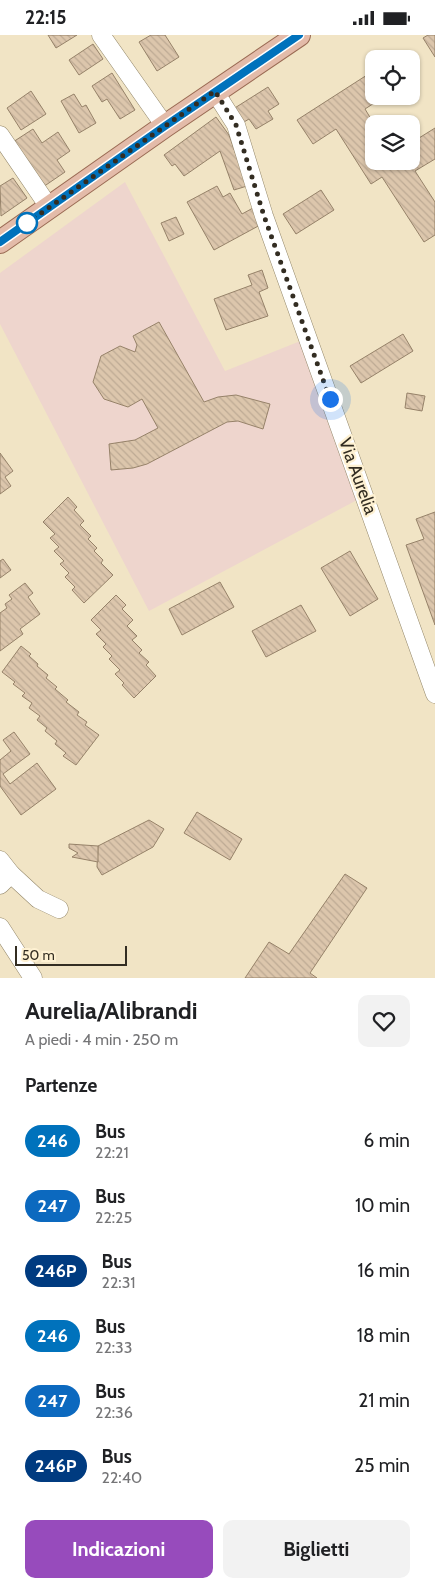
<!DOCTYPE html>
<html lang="it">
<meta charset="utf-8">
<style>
body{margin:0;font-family:Cabin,sans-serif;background:#f2f2f2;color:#202124;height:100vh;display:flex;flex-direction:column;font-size:19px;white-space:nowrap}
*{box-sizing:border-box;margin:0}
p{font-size:16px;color:#757577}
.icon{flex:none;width:28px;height:28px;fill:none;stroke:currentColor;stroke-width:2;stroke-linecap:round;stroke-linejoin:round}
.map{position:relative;height:943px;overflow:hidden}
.sheet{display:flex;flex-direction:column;background:#fff;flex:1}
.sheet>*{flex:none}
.badge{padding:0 10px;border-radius:16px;font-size:18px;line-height:32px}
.buttons{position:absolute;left:365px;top:15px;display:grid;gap:10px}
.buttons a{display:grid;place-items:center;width:55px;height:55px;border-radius:10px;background:#fff;box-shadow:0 1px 4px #0004;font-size:25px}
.scale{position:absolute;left:15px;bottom:12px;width:112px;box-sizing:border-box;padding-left:5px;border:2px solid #332d22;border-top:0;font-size:14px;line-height:18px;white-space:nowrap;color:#332d22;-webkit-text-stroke:4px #fef1d2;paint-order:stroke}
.you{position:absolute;width:25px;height:25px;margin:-12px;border:4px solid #fff;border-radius:50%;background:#1a73e8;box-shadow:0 0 0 8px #1a73e833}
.map>.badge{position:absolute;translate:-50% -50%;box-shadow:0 0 0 2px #fff}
h2{padding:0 25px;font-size:19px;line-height:45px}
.round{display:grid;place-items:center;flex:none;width:52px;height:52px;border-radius:10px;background:#f2f2f2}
.overview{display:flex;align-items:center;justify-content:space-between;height:85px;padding:0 25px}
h1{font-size:24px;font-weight:800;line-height:38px}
.button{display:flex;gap:10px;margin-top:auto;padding:10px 25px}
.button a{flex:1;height:58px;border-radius:10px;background:#974bbc;color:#fff;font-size:20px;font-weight:800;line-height:58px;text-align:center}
.button a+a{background:#f2f2f2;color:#202124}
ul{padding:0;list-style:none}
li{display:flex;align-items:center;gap:15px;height:65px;padding:0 25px}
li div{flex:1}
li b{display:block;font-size:19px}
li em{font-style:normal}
li .badge{min-width:55px;font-weight:700;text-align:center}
.status{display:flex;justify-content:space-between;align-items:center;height:35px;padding:0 25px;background:#fff;direction:ltr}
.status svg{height:14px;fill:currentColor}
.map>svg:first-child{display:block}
.medical{fill:#eed5cd}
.building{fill:url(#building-back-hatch);stroke:#968269}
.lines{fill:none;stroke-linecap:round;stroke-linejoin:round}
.minor-casing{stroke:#93876a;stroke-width:19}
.major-casing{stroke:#9a6b54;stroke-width:24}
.minor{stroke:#fff;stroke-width:18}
.major{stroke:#e3bba9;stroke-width:22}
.line-casing{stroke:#fff;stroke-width:11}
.line{stroke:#0072bc;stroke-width:8}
.walk{stroke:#332d22;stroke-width:5;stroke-dasharray:0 9}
.stop-dot{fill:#fff;stroke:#0072bc;stroke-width:2.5}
.labels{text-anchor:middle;stroke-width:4.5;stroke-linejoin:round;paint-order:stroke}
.street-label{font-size:18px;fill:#332d22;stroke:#fef1d2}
</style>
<div class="status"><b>22:15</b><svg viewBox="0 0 49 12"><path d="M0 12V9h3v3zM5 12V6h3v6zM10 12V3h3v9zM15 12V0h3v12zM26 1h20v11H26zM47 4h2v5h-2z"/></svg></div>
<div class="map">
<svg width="435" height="943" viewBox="0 0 435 943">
<defs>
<pattern id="building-back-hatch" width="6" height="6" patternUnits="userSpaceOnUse" patternTransform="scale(1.25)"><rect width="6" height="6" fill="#dcc6ac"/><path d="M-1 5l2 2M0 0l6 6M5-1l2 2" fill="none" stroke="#bdaa94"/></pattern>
</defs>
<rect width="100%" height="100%" fill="#f1e4c5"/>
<polygon class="medical" points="125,147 225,336 303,305 357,465 149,576 0,289 0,238"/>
<g class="building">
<polygon points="48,0 77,0 56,13"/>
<polygon points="151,0 165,0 179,22 157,36 139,7"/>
<polygon points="428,0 435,0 435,22 423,3"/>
<polygon points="93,9 103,24 79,40 69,25"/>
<polygon points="112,38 135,75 120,84 107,64 102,67 92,51"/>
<polygon points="367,40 374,49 374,61 381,61 382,63 365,74 374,89 374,126 411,126 411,108 435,93 435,124 415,136 435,167 435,200 424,207 382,142 371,149 336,94 313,109 297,85"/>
<polygon points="268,52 279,69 268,76 273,84 256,94 249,84 239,90 230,76"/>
<polygon points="31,56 46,79 21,95 7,73"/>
<polygon points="74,59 82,72 86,70 96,88 79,98 61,66"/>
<polygon points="216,82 229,100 247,151 234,155 220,116 184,141 175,129 172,131 164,120"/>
<polygon points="33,94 42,108 58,97 70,116 57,125 65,137 43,152 13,107"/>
<polygon points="13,143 27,163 1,181 0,151"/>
<polygon points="217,151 223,162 230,158 242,179 253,173 262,189 214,215 187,167"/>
<polygon points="321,155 334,175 296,199 283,179"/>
<polygon points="176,182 184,199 169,206 161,188"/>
<polygon points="262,235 268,253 259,257 268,281 226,295 214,264 252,250 248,240"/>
<polygon points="159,287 204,367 218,362 236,360 270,369 263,394 238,386 227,387 147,429 133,433 111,435 109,409 135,405 158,393 142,364 128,372 104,364 93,347 101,321 120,311 135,317 137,310 133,301"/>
<polygon points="403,299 413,316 361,348 350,331"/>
<polygon points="407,358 425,361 422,376 405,373"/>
<polygon points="0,418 13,436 5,442 11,451 0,459"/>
<polygon points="68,462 77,472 74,475 84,486 80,490 91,501 88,504 97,513 94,516 103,525 101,528 113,540 84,568 72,555 75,552 65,542 69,538 60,529 64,526 54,516 59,512 50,503 55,499 43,487"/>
<polygon points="435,477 435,590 406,510 424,504 416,484"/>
<polygon points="350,516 378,564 350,581 321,533"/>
<polygon points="3,524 11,535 0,543 0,526"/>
<polygon points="220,547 234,572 182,600 169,574"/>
<polygon points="25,548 33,558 28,562 40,579 20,594 23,599 0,616 0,578 7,573 5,569 12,564 9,560"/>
<polygon points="116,560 126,570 122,574 133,585 127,591 137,601 132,605 142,615 139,618 149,627 146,630 156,641 134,663 122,650 124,648 115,639 120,635 109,624 112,621 103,612 106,609 96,599 101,595 91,585"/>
<polygon points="301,570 316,596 266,622 252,596"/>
<polygon points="21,611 31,619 29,621 38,629 37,631 48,640 46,643 57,652 55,654 68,665 66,667 79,677 77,680 87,687 85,690 99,700 76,730 63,721 66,718 55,709 57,706 45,696 47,693 37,685 40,681 29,673 32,668 22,661 25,658 13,649 15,647 2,637"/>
<polygon points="14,697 30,719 3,739 10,749 37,728 56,754 21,780 0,751 0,725 11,716 3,705"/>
<polygon points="197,777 242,804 230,825 184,798"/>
<polygon points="149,785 164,794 153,812 102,840 97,832 98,811"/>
<polygon points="69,809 98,811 98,827 72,822 78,818 69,813"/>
<polygon points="345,839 367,853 310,938 317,943 245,943 269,907 289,919"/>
</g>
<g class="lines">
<defs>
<g id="minor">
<polyline points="101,0 165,91"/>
<polyline points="215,57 236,90 264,181 435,659"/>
<polyline points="0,100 49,172"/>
<polyline points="0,825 11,839"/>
<polyline points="0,850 11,839 38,864 59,874"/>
<polyline points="0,892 33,943"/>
</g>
<polyline id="major" points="0,207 165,91 299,0"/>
</defs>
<use href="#minor" class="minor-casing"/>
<use href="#major" class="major-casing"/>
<use href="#minor" class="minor"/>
<use href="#major" class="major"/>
</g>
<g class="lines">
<defs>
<polyline id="line" points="0,207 165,91 299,0"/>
</defs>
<use href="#line" class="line-casing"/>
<use href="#line" class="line"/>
<polyline class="walk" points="27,188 215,56 236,90 264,181 330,364"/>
</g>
<circle class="stop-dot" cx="27" cy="188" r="10"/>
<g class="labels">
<g class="street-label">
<text transform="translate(358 441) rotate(70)" y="6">Via Aurelia</text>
</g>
</g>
</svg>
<div class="buttons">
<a><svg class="icon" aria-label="locate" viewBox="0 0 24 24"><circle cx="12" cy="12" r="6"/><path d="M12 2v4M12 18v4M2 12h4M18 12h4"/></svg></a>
<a><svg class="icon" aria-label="layers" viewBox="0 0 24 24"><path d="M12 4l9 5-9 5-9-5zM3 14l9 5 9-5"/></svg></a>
</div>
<div class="scale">50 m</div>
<div class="you" style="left:330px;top:364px"></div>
</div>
<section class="sheet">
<div class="overview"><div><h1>Aurelia/Alibrandi</h1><p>A piedi · 4 min · 250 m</p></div><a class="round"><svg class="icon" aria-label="heart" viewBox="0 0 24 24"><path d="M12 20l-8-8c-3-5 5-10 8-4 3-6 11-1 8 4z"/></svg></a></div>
<h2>Partenze</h2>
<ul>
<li><span class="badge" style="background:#0072bc;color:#fff">246</span><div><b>Bus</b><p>22:21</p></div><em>6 min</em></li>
<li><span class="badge" style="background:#0c69bf;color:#fff">247</span><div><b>Bus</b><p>22:25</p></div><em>10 min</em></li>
<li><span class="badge" style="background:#003b80;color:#fff">246P</span><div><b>Bus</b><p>22:31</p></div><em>16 min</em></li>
<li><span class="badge" style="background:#0072bc;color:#fff">246</span><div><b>Bus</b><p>22:33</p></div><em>18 min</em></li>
<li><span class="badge" style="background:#0c69bf;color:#fff">247</span><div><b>Bus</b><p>22:36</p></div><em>21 min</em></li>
<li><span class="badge" style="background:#003b80;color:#fff">246P</span><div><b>Bus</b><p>22:40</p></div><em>25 min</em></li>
</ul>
<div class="button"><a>Indicazioni</a><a>Biglietti</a></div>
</section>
